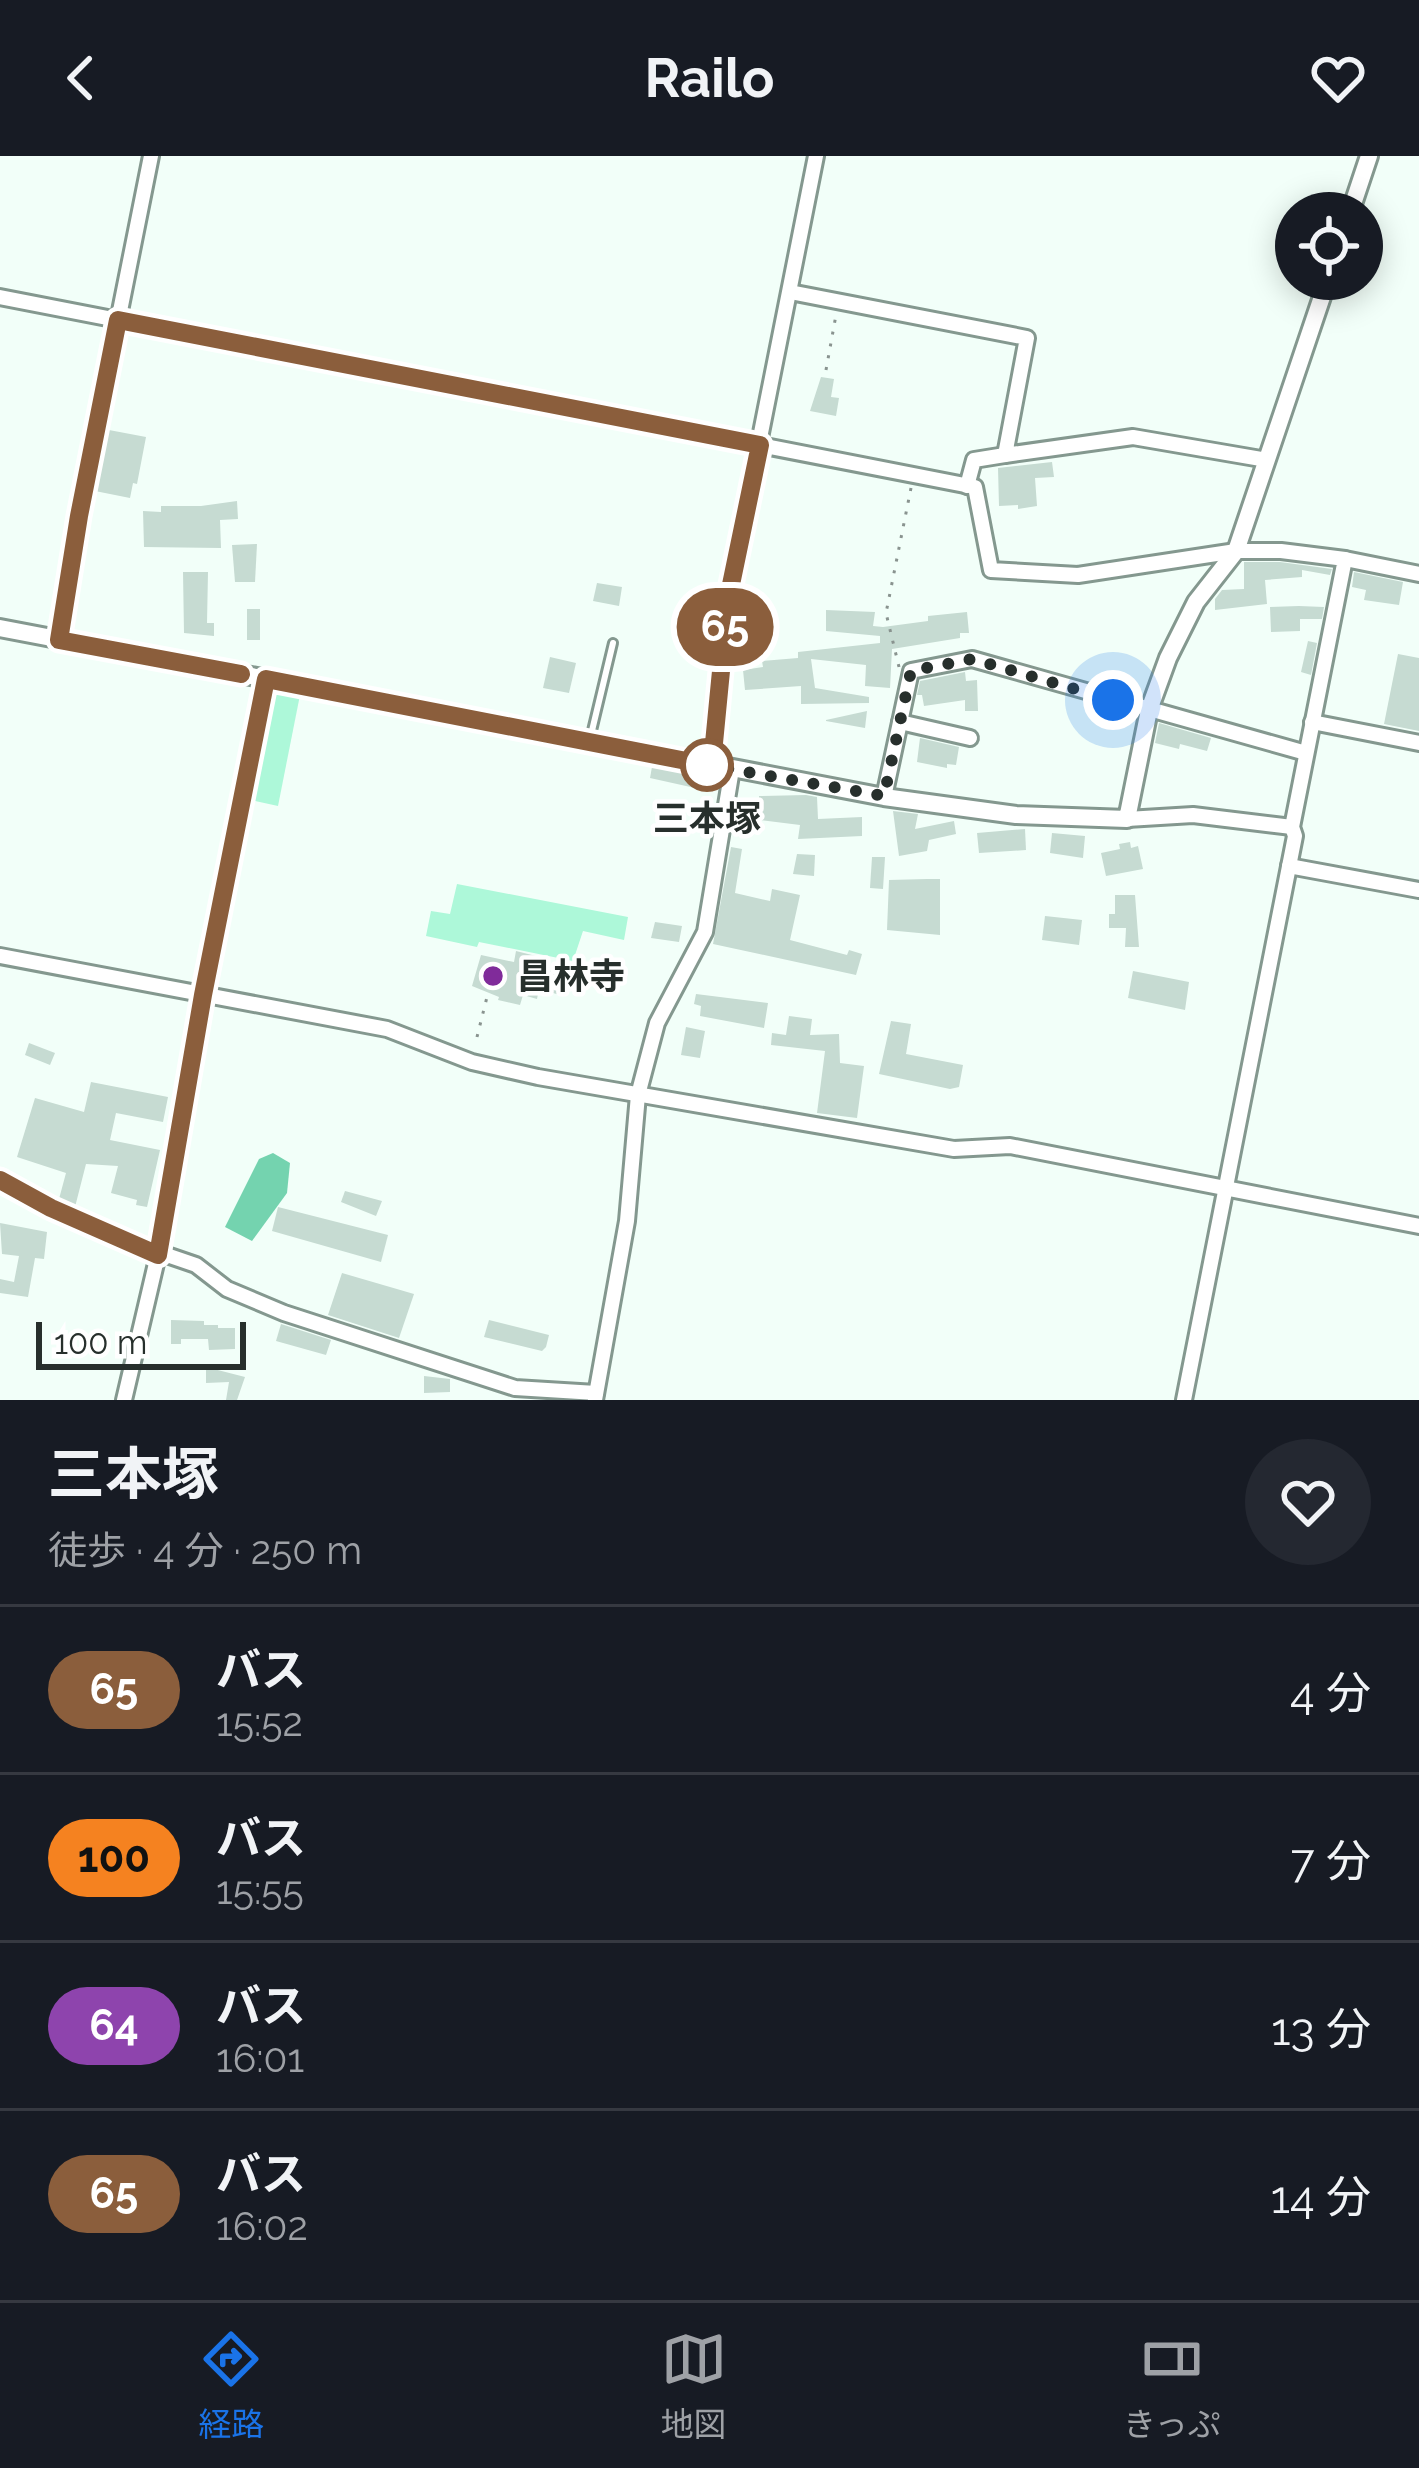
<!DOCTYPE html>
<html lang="ja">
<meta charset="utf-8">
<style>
body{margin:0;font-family:Raleway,"Noto Sans JP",sans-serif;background:#242831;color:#f1f3f6;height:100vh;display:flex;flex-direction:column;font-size:45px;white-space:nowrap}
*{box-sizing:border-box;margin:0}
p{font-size:39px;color:#9ea1a6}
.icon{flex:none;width:66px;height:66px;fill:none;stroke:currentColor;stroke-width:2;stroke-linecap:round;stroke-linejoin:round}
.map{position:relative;height:1244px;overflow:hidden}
.sheet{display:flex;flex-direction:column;background:#171b24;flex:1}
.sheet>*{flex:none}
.badge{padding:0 24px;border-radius:39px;font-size:42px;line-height:78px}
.buttons{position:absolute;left:1275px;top:36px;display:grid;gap:24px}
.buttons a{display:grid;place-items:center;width:108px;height:108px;border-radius:50%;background:#171b24;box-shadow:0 6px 30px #0003;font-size:60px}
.scale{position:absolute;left:36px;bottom:30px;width:210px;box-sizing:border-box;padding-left:12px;border:6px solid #272f2c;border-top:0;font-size:33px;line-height:42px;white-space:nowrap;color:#272f2c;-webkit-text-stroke:9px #fff;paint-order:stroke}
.you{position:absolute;width:60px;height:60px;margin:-30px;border:9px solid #fff;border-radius:50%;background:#1a73e8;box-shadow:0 0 0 18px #1a73e833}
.map>.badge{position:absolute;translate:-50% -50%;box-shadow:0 0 0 6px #fff}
.round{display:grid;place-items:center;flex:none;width:126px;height:126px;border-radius:63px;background:#242831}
.summary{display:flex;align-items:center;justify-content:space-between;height:204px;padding:0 48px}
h1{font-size:57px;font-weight:700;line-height:90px}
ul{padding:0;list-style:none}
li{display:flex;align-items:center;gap:36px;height:168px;padding:0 48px;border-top:3px solid #363941}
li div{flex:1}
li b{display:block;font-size:45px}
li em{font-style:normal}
li .badge{min-width:132px;font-weight:700;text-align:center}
header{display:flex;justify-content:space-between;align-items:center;height:156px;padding:0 48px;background:#171b24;font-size:54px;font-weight:700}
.tab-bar{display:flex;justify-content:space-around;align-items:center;height:168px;border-top:3px solid #363941;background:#171b24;font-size:33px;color:#9ea1a6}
.tab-bar a{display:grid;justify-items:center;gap:6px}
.tab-bar .current{color:#1a73e8}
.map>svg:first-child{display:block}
.green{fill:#adf8d9}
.forest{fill:#74d3af}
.building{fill:#c6dbd2}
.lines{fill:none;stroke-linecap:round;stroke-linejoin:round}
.service-casing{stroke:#84988f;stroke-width:12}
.minor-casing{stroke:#84988f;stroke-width:20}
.tertiary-casing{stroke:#84988f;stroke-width:22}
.path{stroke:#89938f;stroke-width:3;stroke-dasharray:3 9;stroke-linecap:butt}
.service{stroke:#fff;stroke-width:6}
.minor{stroke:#fff;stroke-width:14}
.tertiary{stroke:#fff;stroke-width:16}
.line-casing{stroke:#fff;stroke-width:27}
.line{stroke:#8b5e3c;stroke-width:18}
.walk{stroke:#272f2c;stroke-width:12;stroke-dasharray:0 21.6}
.stop-dot{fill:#fff;stroke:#8b5e3c;stroke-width:6}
.poi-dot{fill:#802b9a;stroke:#fff;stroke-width:4.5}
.labels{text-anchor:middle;stroke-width:9;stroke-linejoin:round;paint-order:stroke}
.stop-label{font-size:36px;font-weight:bold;fill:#272f2c;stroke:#fff}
.poi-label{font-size:36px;font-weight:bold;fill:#272f2c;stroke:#fff;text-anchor:start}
</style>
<header><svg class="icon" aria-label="back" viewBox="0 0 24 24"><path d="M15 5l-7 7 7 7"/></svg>Railo<svg class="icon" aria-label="heart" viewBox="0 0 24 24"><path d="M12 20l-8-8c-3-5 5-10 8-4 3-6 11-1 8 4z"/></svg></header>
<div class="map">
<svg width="1419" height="1244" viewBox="0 0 1419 1244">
<rect width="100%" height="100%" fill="#f2fff9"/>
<g class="green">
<polygon points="275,535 300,539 278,650 250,644 271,538"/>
<polygon points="457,728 628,761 624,784 583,775 573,805 479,786 477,791 426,780 431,755 450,758"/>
</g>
<polygon class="forest" points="273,997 290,1007 287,1037 252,1085 225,1071 259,1003"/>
<g class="building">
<polygon points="821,221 834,223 831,241 839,242 836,260 810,255"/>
<polygon points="109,274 146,281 137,328 133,327 130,342 95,335"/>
<polygon points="1052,306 1054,321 1035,322 1037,350 1018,353 1018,349 999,350 998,312"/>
<polygon points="237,345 238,363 220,364 221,392 144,391 143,355 161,356 161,350 201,350"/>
<polygon points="257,388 255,426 235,426 232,389"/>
<polygon points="1244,406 1280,406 1332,413 1330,419 1302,414 1302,421 1265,424 1267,448 1215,454 1215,443 1222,434 1244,433"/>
<polygon points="183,416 208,416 207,467 214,467 214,480 184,477"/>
<polygon points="1354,416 1403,426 1399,449 1364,444 1366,434 1352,431"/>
<polygon points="597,427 622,431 619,450 593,445"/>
<polygon points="1270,451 1299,450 1324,451 1322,463 1300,463 1300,475 1271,476"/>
<rect x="247" y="453" width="13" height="31"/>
<polygon points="826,454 875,456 873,470 883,471 928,465 928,460 967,456 969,477 960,477 960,482 892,493 890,532 865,530 866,509 811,503 815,532 869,541 869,547 801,548 801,530 745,534 743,514 763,511 762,505 798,502 798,496 880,487 880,480 826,475"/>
<polygon points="1308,485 1317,487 1311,519 1301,516"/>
<polygon points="1398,498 1419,502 1419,575 1384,568"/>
<polygon points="550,501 576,507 569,537 543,532"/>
<polygon points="965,516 966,525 977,524 978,555 965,555 965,544 924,550 922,539 917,539 920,525"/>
<polygon points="867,555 865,572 826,565 826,564"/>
<polygon points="1159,567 1211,582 1207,595 1180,588 1179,593 1155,587"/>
<polygon points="920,582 959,591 956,609 947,608 947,612 917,606"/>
<polygon points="652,611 698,620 695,632 650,622"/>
<polygon points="806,639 817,641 818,663 862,661 862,680 798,683 800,669 759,664 759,640"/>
<polygon points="893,655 918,658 915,673 954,665 956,678 929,684 927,695 899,700"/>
<polygon points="1025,673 1026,694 979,697 977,677"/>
<polygon points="1052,677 1085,680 1083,702 1050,697"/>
<polygon points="1130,686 1131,692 1138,690 1143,713 1106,720 1101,697 1120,693 1119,688"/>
<polygon points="731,691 742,693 735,737 770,745 772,733 800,739 790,784 847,799 849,794 862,798 856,819 713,788"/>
<polygon points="797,698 815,699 814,720 793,718"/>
<polygon points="872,701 885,701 883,733 870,732"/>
<polygon points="927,723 940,723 940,779 887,774 889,724"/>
<polygon points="1115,739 1135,739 1139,791 1125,791 1126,772 1109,772 1109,758 1115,758"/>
<polygon points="1045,760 1082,764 1079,789 1042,784"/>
<polygon points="655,766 682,770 679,786 651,782"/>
<polygon points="516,795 548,803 545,813 565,818 560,839 539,833 537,843 523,839 520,849 498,844 499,841 472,830 481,799 514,806"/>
<polygon points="1133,815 1189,826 1185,854 1128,842"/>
<polygon points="696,838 768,847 764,872 700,860 701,850 694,848"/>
<polygon points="789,860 812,863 810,879 839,878 840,907 864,910 857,962 817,957 825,895 771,889 772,877 786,879"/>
<polygon points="891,865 911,868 906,898 963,909 959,931 950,933 879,918"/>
<polygon points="686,871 705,875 700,902 681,899"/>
<polygon points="29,887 55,897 50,909 25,899"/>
<polygon points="91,926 168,941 163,966 116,957 110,984 160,994 147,1051 136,1049 137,1044 111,1037 118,1010 86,1008 75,1051 59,1043 66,1017 17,1001 35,942 84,956"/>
<polygon points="345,1035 382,1045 376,1060 341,1046"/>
<polygon points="278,1051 388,1079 381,1106 272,1075"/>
<polygon points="0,1067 47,1076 44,1103 35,1102 28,1141 0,1137 0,1123 14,1126 19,1100 2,1098"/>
<polygon points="342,1117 414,1138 399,1182 328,1159"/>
<polygon points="171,1164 204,1165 204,1169 218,1169 218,1172 235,1172 235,1193 209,1194 208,1183 181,1183 181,1188 171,1188"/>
<polygon points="489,1164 549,1179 546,1191 542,1195 484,1181"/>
<polygon points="281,1168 331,1184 326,1199 276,1185"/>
<polygon points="206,1211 245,1221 237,1244 226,1244 229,1226 206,1227"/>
<polygon points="424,1220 450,1223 450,1236 424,1237"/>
</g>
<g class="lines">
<defs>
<polyline id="service" points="590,583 613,487"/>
<g id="minor">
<polyline points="790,136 1027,182 1005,299 1133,281 1267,304"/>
<polyline points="0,141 975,331 991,414 1078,419 1236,395 1281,395 1345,403 1292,671 1295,680 1184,1244"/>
<polyline points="967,330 974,304 1005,299"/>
<polyline points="1345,403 1419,418"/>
<polyline points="59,484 79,360 151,0"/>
<polyline points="900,566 970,582"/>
<polyline points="1312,566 1419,587"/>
<polyline points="707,609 714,587 728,443 816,0"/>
<polyline points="884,641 911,515 972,503 1306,597"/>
<polyline points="1127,663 1193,659 1292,671"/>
<polyline points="1289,710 1419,734"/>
<polyline points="0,800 387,873 472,906 538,921 954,993 1010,990 1419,1070"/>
<polyline points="0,1023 51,1052 120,1083 196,1109 227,1133 284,1157 515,1232 596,1237"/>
<polyline points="124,1244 158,1099 203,839 265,523"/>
<polyline points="595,1244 627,1065 638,939 657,867 705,776 732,613"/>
</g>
<g id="tertiary">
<polyline points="1350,57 1369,0"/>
<polyline points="0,472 884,641 1016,659 1127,663 1149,554 1168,502 1196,446 1236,395 1328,123"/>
</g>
</defs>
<use href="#service" class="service-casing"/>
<use href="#minor" class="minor-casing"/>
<use href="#tertiary" class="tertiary-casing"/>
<g class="path">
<polyline points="826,214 836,159"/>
<polyline points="680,476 711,482"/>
<polyline points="899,511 886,457 911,332"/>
<polyline points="477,881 487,841"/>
</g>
<use href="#service" class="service"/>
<use href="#minor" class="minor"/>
<use href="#tertiary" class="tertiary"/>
</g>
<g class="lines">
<defs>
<polyline id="line" points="0,1024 51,1052 158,1099 203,839 266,523 707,609 714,587 728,443 760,289 118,164 79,360 59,484 241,518"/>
</defs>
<use href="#line" class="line-casing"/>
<use href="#line" class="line"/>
<polyline class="walk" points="707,609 884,640 911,515 972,503 1113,544"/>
</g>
<circle class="stop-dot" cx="707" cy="609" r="24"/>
<circle class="poi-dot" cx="493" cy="820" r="12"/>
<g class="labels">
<g class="stop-label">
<text x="707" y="675">三本塚</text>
</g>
<g class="poi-label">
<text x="517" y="833">昌林寺</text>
</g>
</g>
</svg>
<div class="buttons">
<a><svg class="icon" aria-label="locate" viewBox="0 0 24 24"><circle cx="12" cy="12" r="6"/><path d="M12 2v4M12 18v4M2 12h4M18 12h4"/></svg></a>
</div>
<div class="scale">100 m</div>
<div class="you" style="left:1113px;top:544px"></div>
<b class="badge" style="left:725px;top:471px;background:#8b5e3c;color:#fff">65</b>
</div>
<section class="sheet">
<div class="summary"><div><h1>三本塚</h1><p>徒歩 · 4 分 · 250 m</p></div><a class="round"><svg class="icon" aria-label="heart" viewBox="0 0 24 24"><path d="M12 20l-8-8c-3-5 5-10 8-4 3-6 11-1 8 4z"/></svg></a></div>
<ul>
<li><span class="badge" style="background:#8b5e3c;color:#fff">65</span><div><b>バス</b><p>15:52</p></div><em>4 分</em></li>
<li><span class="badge" style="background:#f58220;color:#111">100</span><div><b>バス</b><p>15:55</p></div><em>7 分</em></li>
<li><span class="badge" style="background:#8e44ad;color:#fff">64</span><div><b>バス</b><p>16:01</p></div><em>13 分</em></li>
<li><span class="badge" style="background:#8b5e3c;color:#fff">65</span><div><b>バス</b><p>16:02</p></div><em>14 分</em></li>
</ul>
</section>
<nav class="tab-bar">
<a class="current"><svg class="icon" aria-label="directions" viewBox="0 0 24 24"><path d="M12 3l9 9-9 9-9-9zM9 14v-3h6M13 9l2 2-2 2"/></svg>経路</a>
<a><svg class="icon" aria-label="map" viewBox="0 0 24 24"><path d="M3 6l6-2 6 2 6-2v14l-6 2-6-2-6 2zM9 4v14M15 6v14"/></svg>地図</a>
<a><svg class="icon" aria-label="tickets" viewBox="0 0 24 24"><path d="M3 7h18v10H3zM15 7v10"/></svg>きっぷ</a>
</nav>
